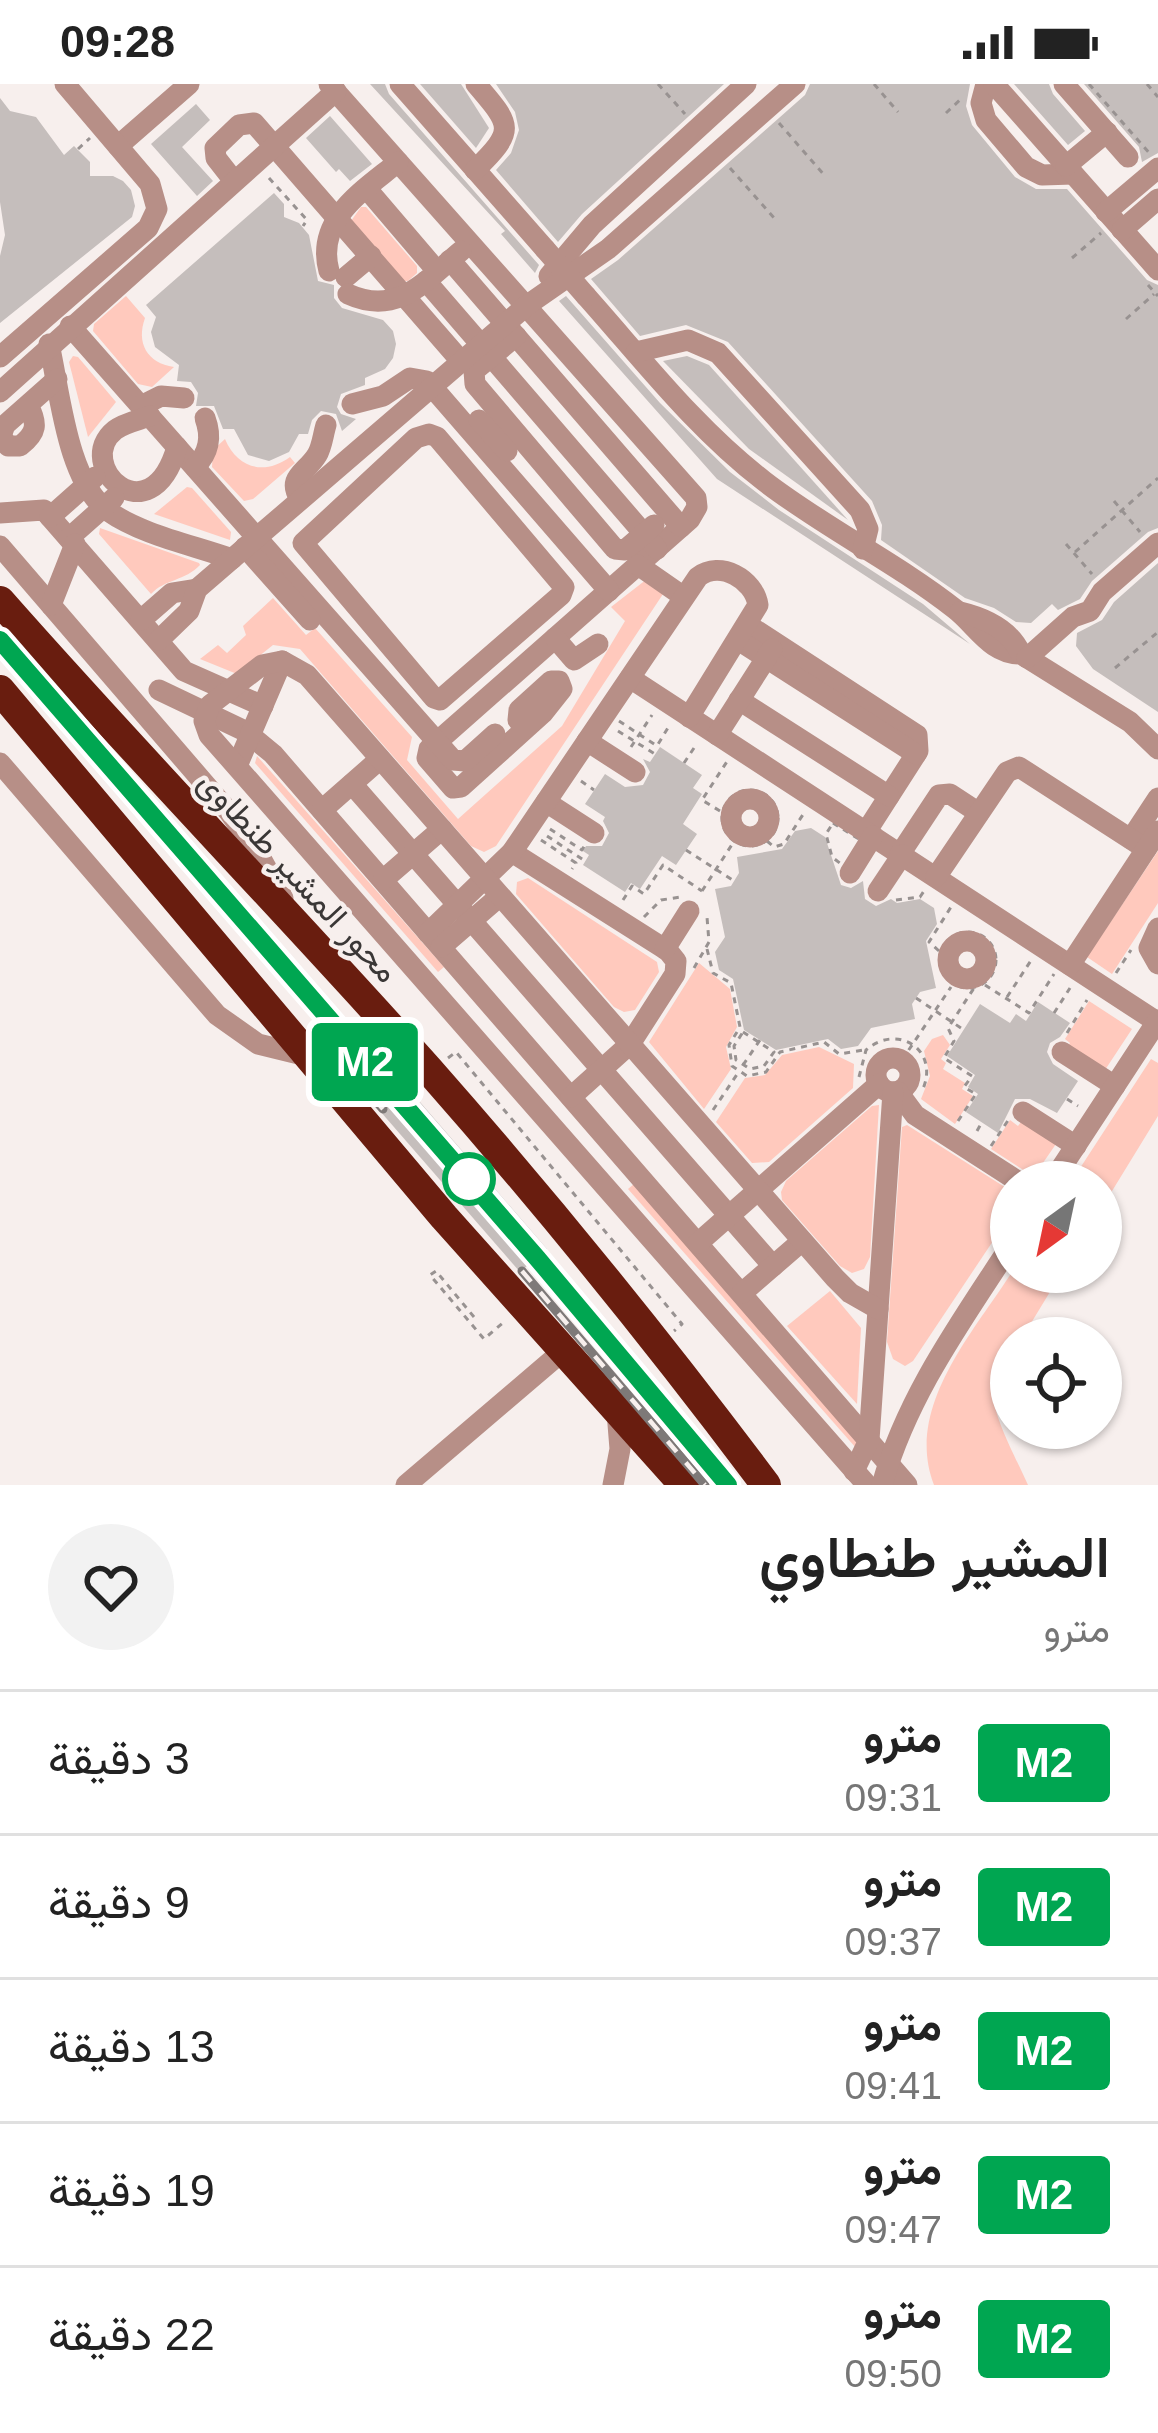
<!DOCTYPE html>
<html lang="ar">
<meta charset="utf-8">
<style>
body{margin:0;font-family:Arial,Vazirmatn,sans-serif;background:#f2f2f2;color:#222;direction:rtl;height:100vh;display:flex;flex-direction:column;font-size:45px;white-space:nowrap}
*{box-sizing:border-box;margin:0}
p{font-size:39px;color:#767676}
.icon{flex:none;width:66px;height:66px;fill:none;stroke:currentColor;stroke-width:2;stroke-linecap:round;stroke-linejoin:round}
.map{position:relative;height:1401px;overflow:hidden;direction:ltr}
.sheet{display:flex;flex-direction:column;background:#fff;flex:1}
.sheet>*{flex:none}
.badge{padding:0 24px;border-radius:9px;font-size:42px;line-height:78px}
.needle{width:78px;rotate:213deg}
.tools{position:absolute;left:990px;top:1077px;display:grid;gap:24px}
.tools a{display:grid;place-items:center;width:132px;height:132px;border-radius:50%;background:#fff;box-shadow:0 3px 9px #0004;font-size:60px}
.map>.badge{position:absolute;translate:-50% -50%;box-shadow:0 0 0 6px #fff}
.round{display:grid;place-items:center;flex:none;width:126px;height:126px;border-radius:63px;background:#f2f2f2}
.headline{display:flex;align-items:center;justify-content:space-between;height:204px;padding:0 48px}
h1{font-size:57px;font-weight:600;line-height:90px}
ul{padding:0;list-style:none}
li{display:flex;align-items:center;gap:36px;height:144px;padding:0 48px;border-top:3px solid #e0e0e0}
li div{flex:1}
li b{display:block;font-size:45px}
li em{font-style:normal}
li .badge{min-width:132px;font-weight:700;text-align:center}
.status{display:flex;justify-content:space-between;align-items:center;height:84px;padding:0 60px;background:#fff;direction:ltr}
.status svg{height:33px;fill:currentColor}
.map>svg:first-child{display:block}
.green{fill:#ffc9bd}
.building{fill:#c5bebc}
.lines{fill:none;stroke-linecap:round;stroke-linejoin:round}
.path{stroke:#989291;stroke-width:3;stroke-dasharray:6 6;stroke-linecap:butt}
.minor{stroke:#b78f87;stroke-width:21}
.highway{stroke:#691d0f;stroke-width:30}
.rail-casing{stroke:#7e7978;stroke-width:9}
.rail{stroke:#f7efed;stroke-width:4.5;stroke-dasharray:14;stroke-linecap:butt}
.minor-bridge{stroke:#b78f87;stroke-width:21}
.line-casing{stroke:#fff;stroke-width:27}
.line{stroke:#00a651;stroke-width:18}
.stop-dot{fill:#fff;stroke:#00a651;stroke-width:6}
.labels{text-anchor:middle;stroke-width:9;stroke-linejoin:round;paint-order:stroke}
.street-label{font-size:33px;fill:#3a3736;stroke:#f7efed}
</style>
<div class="status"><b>09:28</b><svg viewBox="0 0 49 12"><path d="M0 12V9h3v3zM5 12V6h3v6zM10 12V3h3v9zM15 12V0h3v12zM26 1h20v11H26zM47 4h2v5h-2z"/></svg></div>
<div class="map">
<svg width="1158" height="1401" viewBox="0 0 1158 1401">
<rect width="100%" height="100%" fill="#f7efed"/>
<g class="green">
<polygon points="361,123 366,123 417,182 417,189 408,197 403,197 351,137"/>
<path d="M126,212L145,234C136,259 147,279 174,283L152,303L138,300L93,247L94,240Z"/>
<polygon points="73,272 78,273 116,318 88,353 69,278"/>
<path d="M225,355C237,384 264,392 290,373L295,379L253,415L244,417L212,383L213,366Z"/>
<polygon points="187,403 192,404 231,448 230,456 154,430"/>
<path d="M100,444L199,479L200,481C185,497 165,495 151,510L99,450Z"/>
<polygon points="647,495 665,507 496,762 484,768 471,762 300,565 273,561 237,590 200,575 218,561 227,569 246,551 243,542 273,514 306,551 315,544 412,653 407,676 458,735 562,642 625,537 611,523"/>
<polygon points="257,672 444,883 438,888 255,679"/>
<polygon points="1158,767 1158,819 1112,890 1087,873"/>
<polygon points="528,794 657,878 659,888 635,926 624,928 614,923 516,810 517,798"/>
<polygon points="699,879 730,905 737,943 726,963 731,985 704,1025 649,958"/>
<polygon points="1089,917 1132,945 1105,986 1068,962 1070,959 1065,955"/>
<polygon points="943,951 950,961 941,975 946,979 943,985 965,999 962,1005 973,1012 955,1040 921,1015 930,992 924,967 932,955"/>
<polygon points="819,963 854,980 853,1004 769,1078 752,1079 716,1038 745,994 765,991 782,971"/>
<polygon points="1151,975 1158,979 1158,1032 1101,1125 1101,1098 1071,1098"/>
<polygon points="879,1021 870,1173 864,1185 852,1189 840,1182 782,1116 781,1108 786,1097 872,1022"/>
<polygon points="1010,1036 1018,1042 1021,1038 1056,1060 1036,1089 1028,1089 991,1065"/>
<polygon points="907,1041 1011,1107 1011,1130 913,1277 905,1282 893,1275 887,1258 902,1043"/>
<polygon points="634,1100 857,1354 856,1364 628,1105"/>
<path d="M1012,1188H1062L1022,1254H1011C1011,1278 994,1288 993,1309C993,1333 1018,1378 1028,1401H934C904,1324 973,1249 1012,1188Z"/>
<polygon points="830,1207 861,1244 857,1320 787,1242"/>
</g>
<g class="building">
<polygon points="370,0 385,0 389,10 539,181 535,189 501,150 505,147"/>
<polygon points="420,0 461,0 489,44 476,64"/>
<polygon points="496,0 724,0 582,130 558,158 496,86 511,69 519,46 515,28"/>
<polygon points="810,0 970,0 966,22 972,41 1015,93 1036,105 1067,105 1147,196 1158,201 1158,444 1148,448 1092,497 1080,515 1058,526 1052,520 1031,539 1016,538 994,524 965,514 881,456 882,441 872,417 728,258 686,241 640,252 591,195 618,176 805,11"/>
<polygon points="1014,0 1049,0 1053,10 1085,47 1068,61"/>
<polygon points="1084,0 1158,0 1158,69 1142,78 1139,63"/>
<polygon points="0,14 10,27 36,33 64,71 74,62 90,78 90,92 113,92 123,97 131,106 135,122 132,133 0,239 0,172 5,151 0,118"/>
<polygon points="196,20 210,36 182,63 213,97 197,112 151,60"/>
<polygon points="330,32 372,80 350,97 339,85 336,88 306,54"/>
<polygon points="274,109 284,120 284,133 299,139 309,151 318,197 334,201 334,214 342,224 383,236 393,247 396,260 393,274 385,285 365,294 365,301 341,310 337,323 341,330 356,335 342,347 336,330 321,327 312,336 308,350 299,350 289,368 269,377 248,371 234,345 223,345 214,322 196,322 198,309 191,298 177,297 179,281 155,263 151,248 156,233 146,221"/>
<polygon points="566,212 660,319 730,388 779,426 923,520 970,560 717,395 559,217"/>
<polygon points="687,272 709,281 848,436 749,365 663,277"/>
<polygon points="1158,479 1158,628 1093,585 1076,562 1077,549 1102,536 1114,518"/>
<polygon points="660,663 702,691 693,704 702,710 683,740 697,750 676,781 662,772 640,805 631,799 625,808 583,781 589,771 583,767 586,762 602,762 609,749 603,737 605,733 585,720 605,690 625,703 643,701 650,688 643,675 650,678"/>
<polygon points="811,744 825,753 841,801 851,804 863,797 865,815 876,822 891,815 897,819 920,815 934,824 937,840 926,857 936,904 920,908 912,920 915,935 871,944 858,962 841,965 828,955 776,966 744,946 733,895 719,886 715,868 725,853 715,805 731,802 739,789 737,773 782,765 795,747"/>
<polygon points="1038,918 1070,939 1060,953 1050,959 1047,968 1053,980 1078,997 1057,1029 1030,1015 1015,1015 998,1049 966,1028 978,1010 968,1003 975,991 947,972 980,920 1010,939 1016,930 1026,937"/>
<polygon points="407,1003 547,1165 520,1188 380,1027"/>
</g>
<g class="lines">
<g class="path">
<polyline points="658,0 685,30"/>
<polyline points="874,0 898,28"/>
<polyline points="1089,0 1151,71"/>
<polyline points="1147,0 1158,13"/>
<polyline points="946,29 962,14"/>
<polyline points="779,39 825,92"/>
<polyline points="78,65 90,54"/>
<polyline points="730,84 775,135"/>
<polyline points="269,94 307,136 303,142"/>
<polyline points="1072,174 1101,149"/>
<polyline points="1148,201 1158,212"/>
<polyline points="1126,235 1154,210"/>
<polyline points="1114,417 1140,448"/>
<polyline points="1066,460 1092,490"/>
<polyline points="1075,468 1158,394"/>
<polyline points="1115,584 1158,548"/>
<polyline points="619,637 657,662 669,642"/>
<polyline points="618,647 655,670"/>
<polyline points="631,663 652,631"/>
<polyline points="684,679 696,661"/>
<polyline points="581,697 594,706"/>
<circle cx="750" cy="734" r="28"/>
<polyline points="720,727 702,716 728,676"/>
<polygon points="833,739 862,757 845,783 832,773 826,750"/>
<polyline points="550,745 582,766 585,761"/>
<polyline points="547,752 585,777"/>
<polyline points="541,756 576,779 572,785"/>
<polyline points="767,757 774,763 784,760 804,729"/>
<polyline points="686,766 734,797"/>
<polyline points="702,807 733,759"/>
<polyline points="623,816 632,802 644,810 663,781 702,807"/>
<polyline points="896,816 920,813 924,807"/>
<polyline points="644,833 661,816 681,813"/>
<circle cx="968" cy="876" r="28"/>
<polyline points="707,865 713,889 731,899 740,943 729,961 732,982 747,992 766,988 780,968 824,958 839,970 864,966"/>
<polyline points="939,867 929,858 951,823"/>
<polyline points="694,884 709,858 707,833"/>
<polyline points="1116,889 1131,866"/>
<polyline points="985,901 1029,929 1054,890"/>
<polyline points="1007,913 1032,875"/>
<polyline points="916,914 964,946"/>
<polyline points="1054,929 1070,904"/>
<polygon points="743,948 774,968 764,982 750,985 736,976 734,962"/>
<polyline points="1067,949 1087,916"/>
<polyline points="448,974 456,968 682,1240 674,1247"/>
<polyline points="902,976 951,903"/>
<polyline points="743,981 760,956"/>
<path d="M859,993L866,966C898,938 941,967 922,1007"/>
<polyline points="1067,1015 1078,1022"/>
<polyline points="713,1026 738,989"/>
<polyline points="958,1037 976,1010 964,1003 972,992 944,974 954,957 948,944 974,904"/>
<polyline points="977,1047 982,1038"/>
<polyline points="991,1062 1009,1035"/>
<polyline points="474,1233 436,1187 430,1191 484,1255 505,1237"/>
</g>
<g class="minor">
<polyline points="329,0 696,414 697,423 690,435 429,665 427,674 453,704 461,703 543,629 562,605 559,597 551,597 519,626 518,636 526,644"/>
<polyline points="400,0 545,165"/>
<polyline points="986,0 981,19 986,36 1026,83 1042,91 1073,90"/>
<polyline points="994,0 1158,186"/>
<polyline points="1064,0 1128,73"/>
<polyline points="118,62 189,0"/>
<polyline points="1066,82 1107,48"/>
<path d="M475,86C516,46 512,42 476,0"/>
<polyline points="234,97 216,74 215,64 239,41 254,39 460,276"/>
<polyline points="367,105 437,187"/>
<polyline points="1106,128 1158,84"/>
<polyline points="1122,146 1158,115"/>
<polyline points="450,176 681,443"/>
<path d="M329,187C315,135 363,107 398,78"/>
<polyline points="549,192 592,141 746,0"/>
<polyline points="346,193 371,172"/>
<polyline points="426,197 657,465"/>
<path d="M348,210C398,233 426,196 461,167"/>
<path d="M586,212C643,276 696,345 764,397C825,444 895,478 955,525C977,542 990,570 1021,570L1130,638L1158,665"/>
<polyline points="70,242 453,676 465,677 495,650"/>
<polyline points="516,252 474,287 475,300 615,465 625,466 654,441"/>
<path d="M49,260C60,308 67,397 108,427C142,451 193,461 232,475"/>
<polyline points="636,268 688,256 718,269 860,426 868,445 863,465"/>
<polyline points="0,273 148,144 157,125 150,100 65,0"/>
<polyline points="0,308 336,7"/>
<polyline points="352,320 383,312 410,294 427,297 609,507"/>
<path d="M28,321C38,340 37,349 20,362H8L1,352L5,341L57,295"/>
<polyline points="141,322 161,312 184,314"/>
<path d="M150,332C139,336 124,339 115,346C72,380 150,456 177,363"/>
<polyline points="479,336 507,367"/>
<polygon points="429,350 437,353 564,503 561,511 440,616 434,614 303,459 416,354"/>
<path d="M195,383C209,369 212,353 205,334"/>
<path d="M300,415C286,393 306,389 317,371C322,363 323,351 326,341"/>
<polyline points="0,429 44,426 184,587 263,622"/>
<polyline points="50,433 95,393"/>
<polyline points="69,454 114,414"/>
<polyline points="0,462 229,728 258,769 283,814"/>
<polyline points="245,463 310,536"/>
<polyline points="638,481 684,513"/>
<polyline points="51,521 75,460"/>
<path d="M960,528C985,534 1010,545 1021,570"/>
<polyline points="141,536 172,509 197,505"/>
<polyline points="748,541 917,651 918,667 866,748"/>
<polyline points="555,554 574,576 598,560"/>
<polyline points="159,556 189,527 197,505 526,222 608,165 795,0"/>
<polyline points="738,556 916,670"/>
<polyline points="1027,574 1073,533 1090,527 1102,508 1158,459"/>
<polyline points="630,594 1157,938"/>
<polyline points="159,606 245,647 273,670 907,1401"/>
<polyline points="739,616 889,712"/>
<polyline points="717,651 772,565"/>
<polyline points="587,657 635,688"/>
<polyline points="0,679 217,931 258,960 311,973"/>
<polyline points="237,682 282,577"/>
<polyline points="352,700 773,1182"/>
<circle cx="750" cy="734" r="19"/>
<polyline points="546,718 594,749"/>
<polyline points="322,726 380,675"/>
<polyline points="1131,755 1158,714"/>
<polyline points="512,768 668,867 676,877 675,890 630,960 571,1013"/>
<polyline points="900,770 939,711 950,710 979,729"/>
<polyline points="850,789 873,752"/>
<polyline points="936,793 1007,688 1019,683 1146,765"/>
<polyline points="383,796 442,745"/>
<polyline points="878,807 902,771"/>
<polyline points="1158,844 1149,864 1158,880"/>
<path d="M428,849L512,768L698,493C720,476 754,495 758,521L689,633"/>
<circle cx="967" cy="876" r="19"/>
<polyline points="441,863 500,812"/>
<polyline points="665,865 689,827"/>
<polyline points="1070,881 1158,747"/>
<polyline points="1062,968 1115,1002"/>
<circle cx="893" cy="991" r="17"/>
<polyline points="898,1008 915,1031 1019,1098"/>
<polyline points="1023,1028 1076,1062"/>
<polyline points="1052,1098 1158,936"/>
<polyline points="698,1159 879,1000"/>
<polyline points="742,1209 802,1157"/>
<polyline points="854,1387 869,1356 893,1008"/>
<polyline points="406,1401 563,1267"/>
<polyline points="613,1401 620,1365 617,1328"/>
<polyline points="867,1401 209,651 204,637 210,621 262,581 282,577 307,591 835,1194 850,1209 878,1225"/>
<path d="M882,1401C907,1312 961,1238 1011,1161"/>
</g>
<g class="highway">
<path d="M0,517C140,676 288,828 429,986C547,1120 659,1258 766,1401"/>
<polyline points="0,606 444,1133 684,1401"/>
</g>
<defs>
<g id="rail">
<polyline points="0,556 396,1013"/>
<polyline points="341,977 383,1025"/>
<polyline points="537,1174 728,1401"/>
<polyline points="522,1187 705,1401"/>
</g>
</defs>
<use href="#rail" class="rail-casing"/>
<use href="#rail" class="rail"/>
<polyline class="minor-bridge" points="545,165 586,212"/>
</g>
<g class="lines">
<defs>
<polyline id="line" points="0,556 537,1174 728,1401"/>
</defs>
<use href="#line" class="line-casing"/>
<use href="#line" class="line"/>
</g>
<circle class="stop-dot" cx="469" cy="1095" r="24"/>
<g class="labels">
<g class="street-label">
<text transform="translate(299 792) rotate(47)" y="12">محور المشير طنطاوى</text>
</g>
</g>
</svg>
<div class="tools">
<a><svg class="needle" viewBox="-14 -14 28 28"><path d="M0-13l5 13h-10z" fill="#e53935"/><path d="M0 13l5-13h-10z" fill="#767676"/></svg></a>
<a><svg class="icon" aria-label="locate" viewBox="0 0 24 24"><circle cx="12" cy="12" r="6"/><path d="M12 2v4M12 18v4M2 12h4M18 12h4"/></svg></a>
</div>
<b class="badge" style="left:365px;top:978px;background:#00a651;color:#fff">M2</b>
</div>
<section class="sheet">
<div class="headline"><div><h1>المشير طنطاوي</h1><p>مترو</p></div><a class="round"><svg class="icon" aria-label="heart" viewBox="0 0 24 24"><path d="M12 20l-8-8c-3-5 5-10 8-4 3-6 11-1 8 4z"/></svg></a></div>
<ul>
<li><span class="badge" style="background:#00a651;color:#fff">M2</span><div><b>مترو</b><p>09:31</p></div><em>3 دقيقة</em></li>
<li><span class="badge" style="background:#00a651;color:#fff">M2</span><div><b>مترو</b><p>09:37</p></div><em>9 دقيقة</em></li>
<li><span class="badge" style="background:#00a651;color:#fff">M2</span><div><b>مترو</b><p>09:41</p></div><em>13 دقيقة</em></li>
<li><span class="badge" style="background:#00a651;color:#fff">M2</span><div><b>مترو</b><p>09:47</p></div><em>19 دقيقة</em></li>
<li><span class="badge" style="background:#00a651;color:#fff">M2</span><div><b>مترو</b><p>09:50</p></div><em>22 دقيقة</em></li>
</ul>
</section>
